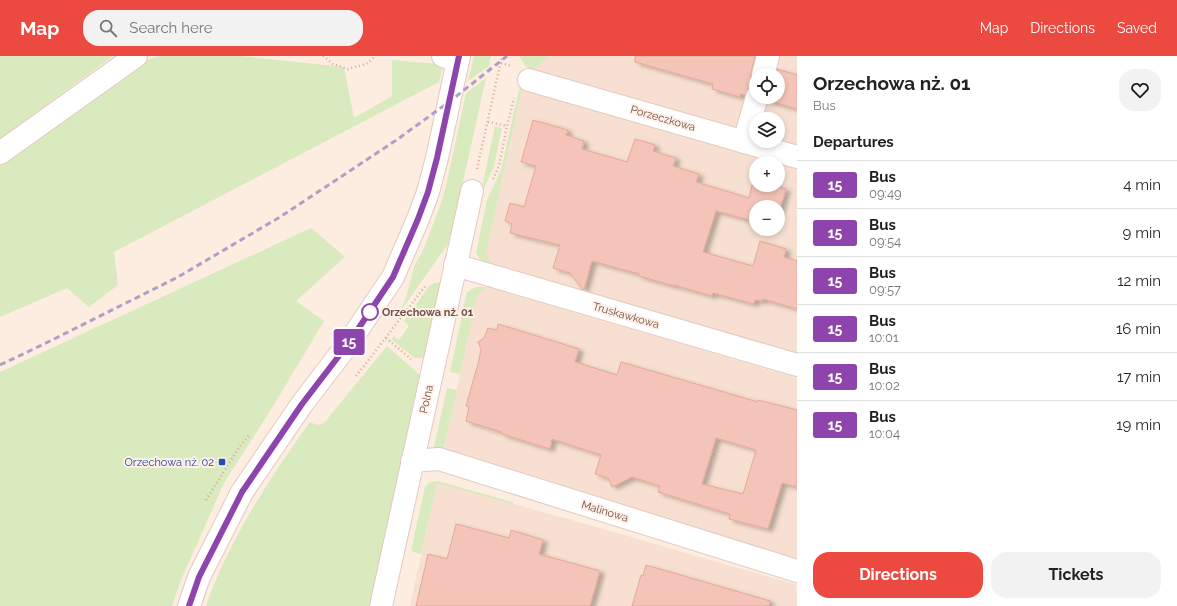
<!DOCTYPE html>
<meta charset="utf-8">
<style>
body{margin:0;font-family:Raleway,sans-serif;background:#f2f2f2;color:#222;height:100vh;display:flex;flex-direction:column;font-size:15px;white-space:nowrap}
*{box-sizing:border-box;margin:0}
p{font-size:13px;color:#767676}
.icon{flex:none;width:22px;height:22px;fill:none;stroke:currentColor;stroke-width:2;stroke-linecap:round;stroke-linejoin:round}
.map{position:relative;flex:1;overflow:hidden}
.panel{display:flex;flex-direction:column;background:#fff;width:380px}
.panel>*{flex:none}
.badge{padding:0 8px;border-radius:3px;font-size:14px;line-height:26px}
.fabs{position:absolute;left:749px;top:12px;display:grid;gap:8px}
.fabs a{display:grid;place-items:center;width:36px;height:36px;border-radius:50%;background:#fff;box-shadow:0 2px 6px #0003;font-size:20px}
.map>.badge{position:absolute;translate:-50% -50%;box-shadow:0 0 0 2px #fff}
h2{padding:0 16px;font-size:15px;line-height:36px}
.round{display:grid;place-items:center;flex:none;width:42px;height:42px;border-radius:16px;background:#f2f2f2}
.overview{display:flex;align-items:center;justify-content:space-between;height:68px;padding:0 16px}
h1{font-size:19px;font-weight:700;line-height:30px}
.primary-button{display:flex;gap:8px;margin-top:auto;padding:8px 16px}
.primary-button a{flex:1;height:46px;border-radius:16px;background:#ec4940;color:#fff;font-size:16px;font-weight:700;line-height:46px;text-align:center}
.primary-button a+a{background:#f2f2f2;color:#222}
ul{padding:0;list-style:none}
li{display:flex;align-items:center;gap:12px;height:48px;padding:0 16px;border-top:1px solid #e0e0e0}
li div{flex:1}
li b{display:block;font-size:15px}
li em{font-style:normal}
li .badge{min-width:44px;font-weight:700;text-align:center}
header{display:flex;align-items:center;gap:24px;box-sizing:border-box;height:56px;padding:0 20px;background:#ec4940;color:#fff}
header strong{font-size:19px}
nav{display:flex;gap:22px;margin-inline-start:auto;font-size:14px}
.search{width:280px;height:36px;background:#f2f2f2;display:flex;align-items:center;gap:10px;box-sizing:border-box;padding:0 14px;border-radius:16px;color:#767676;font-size:15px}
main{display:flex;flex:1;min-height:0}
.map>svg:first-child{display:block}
.residential{fill:#f7e0d1;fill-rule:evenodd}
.green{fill:#d8eabe}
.building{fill:#f3c4b7;stroke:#e6a797;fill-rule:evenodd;filter:url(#shadow)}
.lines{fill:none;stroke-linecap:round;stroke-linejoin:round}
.minor-casing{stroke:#e3c9bf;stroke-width:24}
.tertiary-casing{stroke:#e3c9bf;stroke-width:24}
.path{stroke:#d8a89a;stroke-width:2.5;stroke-dasharray:1 3;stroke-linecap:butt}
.minor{stroke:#fff;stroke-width:22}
.tertiary{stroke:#fff;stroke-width:22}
.rail{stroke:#ad9fc6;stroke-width:3;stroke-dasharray:6 4;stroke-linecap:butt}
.line-casing{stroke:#fff;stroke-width:9}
.line{stroke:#8e44ad;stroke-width:6}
.stop-dot{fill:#fff;stroke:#8e44ad;stroke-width:2}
.transit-dot{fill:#1a4fb4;stroke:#fff1e7;stroke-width:1.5}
.labels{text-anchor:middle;stroke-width:4;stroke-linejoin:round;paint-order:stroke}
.street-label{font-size:11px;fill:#744f47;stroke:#fff1e7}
.stop-label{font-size:11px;font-weight:bold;fill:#744f47;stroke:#fff1e7;text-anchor:start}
.transit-label{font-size:11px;fill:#164399;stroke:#fff1e7;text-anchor:end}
</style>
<header>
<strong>Map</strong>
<div class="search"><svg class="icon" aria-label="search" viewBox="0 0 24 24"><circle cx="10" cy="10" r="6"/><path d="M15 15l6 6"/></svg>Search here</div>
<nav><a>Map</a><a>Directions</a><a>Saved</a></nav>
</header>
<main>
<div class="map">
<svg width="797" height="550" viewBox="0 0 797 550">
<defs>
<filter id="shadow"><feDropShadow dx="4.5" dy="2.5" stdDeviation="2" flood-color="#0004"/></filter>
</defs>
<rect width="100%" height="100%" fill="#fdede0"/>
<g class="residential">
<polygon points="548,0 762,0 741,74 668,52 533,14"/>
<polygon points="774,0 797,0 797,90 778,84 778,63 756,63 762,41 778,41 778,19 768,19"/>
<path d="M522,33L776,107H756V129H778V108L797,113V297L492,208L486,197ZM756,151H778V173H756Z"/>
<polygon points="487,231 797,322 797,506 442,403 477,239"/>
<polygon points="437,426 628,480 797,529 797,550 410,550"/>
</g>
<g class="green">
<polygon points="0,0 113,0 0,83"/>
<polygon points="159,0 241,0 344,11 354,62 392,40 392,4 440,8 445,0 439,26 114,196 118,229 89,251 67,232 0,261 0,110 147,4"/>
<polygon points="474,0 491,0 489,10 468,25"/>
<polygon points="519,0 548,0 533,14 526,11"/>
<polygon points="486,22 450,185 400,256 406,242 414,211 425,190 441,147 447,126 466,37"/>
<polygon points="519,33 522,33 486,197 492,208 488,209 479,202 476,197 487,144 501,114"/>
<polygon points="495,70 502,72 494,110 480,141"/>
<polygon points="311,172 345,201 296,245 324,265 270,355 224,427 181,524 172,550 0,550 0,316"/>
<polygon points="441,226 425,302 415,302 392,284 393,280 399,284 409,270 404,265 430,229 435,227"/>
<polygon points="476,231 487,231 477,239 460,318 450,316 467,236"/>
<path d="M387,290L421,320L371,550H206C229,484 269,423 310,366L317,369L324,367Z"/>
<polygon points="447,332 457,334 441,405 433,395"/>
<polygon points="438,425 513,446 513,448 437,427 421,498 411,495 425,431 429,427"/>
</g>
<g class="building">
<polygon points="635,0 755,0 751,16 751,22 756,29 749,32 745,39 741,38 740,41 712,33 713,28 635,6"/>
<polygon points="777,13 797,19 797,53 769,45 769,41 778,41 778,19 776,19"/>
<polygon points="533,64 568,74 566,79 584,85 582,93 627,106 635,83 655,89 653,95 676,102 673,110 699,118 696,126 749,142 752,129 773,129 786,133 778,159 778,151 756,151 756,166 716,155 703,196 753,210 760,185 786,193 784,201 797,205 797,253 763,243 763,245 755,244 754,248 713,237 712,240 674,229 674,230 639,220 639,218 592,205 584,234 582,233 570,217 553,212 560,189 510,177 512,168 505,165 510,147 524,151 536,110 521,106"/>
<path d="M498,268L579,293L575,306L617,319L621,306L758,346V344L797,354V431L782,427L768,473L729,463L730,458L658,436L660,430L632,421L612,431L608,422L595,418L601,399L552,383L550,393L502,378V376L466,365L469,351L466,350L479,304L481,293L478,286L484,282L488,272L497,274ZM716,382L756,394L743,438L702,428Z"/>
<polygon points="456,468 509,482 511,474 543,484 539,498 600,515 590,550 416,550 428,498 447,503"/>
<polygon points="646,509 770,545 769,550 632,550 641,519 643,520"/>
</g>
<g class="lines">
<defs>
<g id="minor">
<polyline points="443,0 458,4"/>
<polyline points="763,19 768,0"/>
<polyline points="529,24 797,101"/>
<polyline points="744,86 757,41"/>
<polyline points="0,97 136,0"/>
<polyline points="455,209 797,309"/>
<polyline points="412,405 439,403 797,515"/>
<polyline points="381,550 472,135"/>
</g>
<polyline id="tertiary" points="189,550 199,521 242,436 302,348 348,288 393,221 418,163 428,136 437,102 459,0"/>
</defs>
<use href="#minor" class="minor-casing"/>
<use href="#tertiary" class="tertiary-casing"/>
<g class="path">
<polyline points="323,0 333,8 348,13 366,8 376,0"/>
<polyline points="501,7 511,10"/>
<polyline points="488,66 507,70 514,42"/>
<polyline points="477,113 502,0"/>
<polyline points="493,123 499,110 507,70"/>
<polyline points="386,282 411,303"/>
<polyline points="356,320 364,310 426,229"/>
<polyline points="206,444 240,390 250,378"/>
</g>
<use href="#minor" class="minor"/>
<use href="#tertiary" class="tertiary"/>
<polyline class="rail" points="0,309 44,288 178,221 280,161 395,85 449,46 507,0"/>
</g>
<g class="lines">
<defs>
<polyline id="line" points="189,550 199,521 242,436 302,348 348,288 393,221 418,163 428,136 437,102 459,0"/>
</defs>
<use href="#line" class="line-casing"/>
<use href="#line" class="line"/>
</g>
<circle class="stop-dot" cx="370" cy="256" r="8"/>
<rect class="transit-dot" x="218" y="402" width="8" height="8" rx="2"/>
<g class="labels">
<g class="street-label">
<text transform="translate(663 62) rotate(16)" y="4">Porzeczkowa</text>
<text transform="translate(626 259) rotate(16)" y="4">Truskawkowa</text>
<text transform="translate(426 343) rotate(-77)" y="4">Polna</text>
<text transform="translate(605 455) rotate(17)" y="4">Malinowa</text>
</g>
<g class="stop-label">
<text x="382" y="260">Orzechowa nż. 01</text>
</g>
<g class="transit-label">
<text x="214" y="410">Orzechowa nż. 02</text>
</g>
</g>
</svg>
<div class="fabs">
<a><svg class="icon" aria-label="locate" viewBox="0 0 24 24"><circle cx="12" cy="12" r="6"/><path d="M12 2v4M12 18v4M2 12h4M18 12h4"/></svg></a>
<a><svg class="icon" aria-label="layers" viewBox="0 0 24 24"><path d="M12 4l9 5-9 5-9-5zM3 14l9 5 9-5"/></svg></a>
<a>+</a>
<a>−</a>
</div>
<b class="badge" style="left:349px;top:286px;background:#8e44ad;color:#fff">15</b>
</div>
<section class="panel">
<div class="overview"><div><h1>Orzechowa nż. 01</h1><p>Bus</p></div><a class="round"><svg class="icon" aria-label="heart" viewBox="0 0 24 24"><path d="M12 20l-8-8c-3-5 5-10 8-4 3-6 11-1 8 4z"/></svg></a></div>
<h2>Departures</h2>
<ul>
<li><span class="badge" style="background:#8e44ad;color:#fff">15</span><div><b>Bus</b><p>09:49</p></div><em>4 min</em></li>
<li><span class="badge" style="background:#8e44ad;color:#fff">15</span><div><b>Bus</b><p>09:54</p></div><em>9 min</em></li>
<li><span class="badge" style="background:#8e44ad;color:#fff">15</span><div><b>Bus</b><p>09:57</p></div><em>12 min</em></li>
<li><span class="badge" style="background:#8e44ad;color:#fff">15</span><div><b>Bus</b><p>10:01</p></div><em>16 min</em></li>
<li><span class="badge" style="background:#8e44ad;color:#fff">15</span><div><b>Bus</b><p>10:02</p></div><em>17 min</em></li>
<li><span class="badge" style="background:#8e44ad;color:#fff">15</span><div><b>Bus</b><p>10:04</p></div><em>19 min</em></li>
</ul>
<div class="primary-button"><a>Directions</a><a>Tickets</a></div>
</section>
</main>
